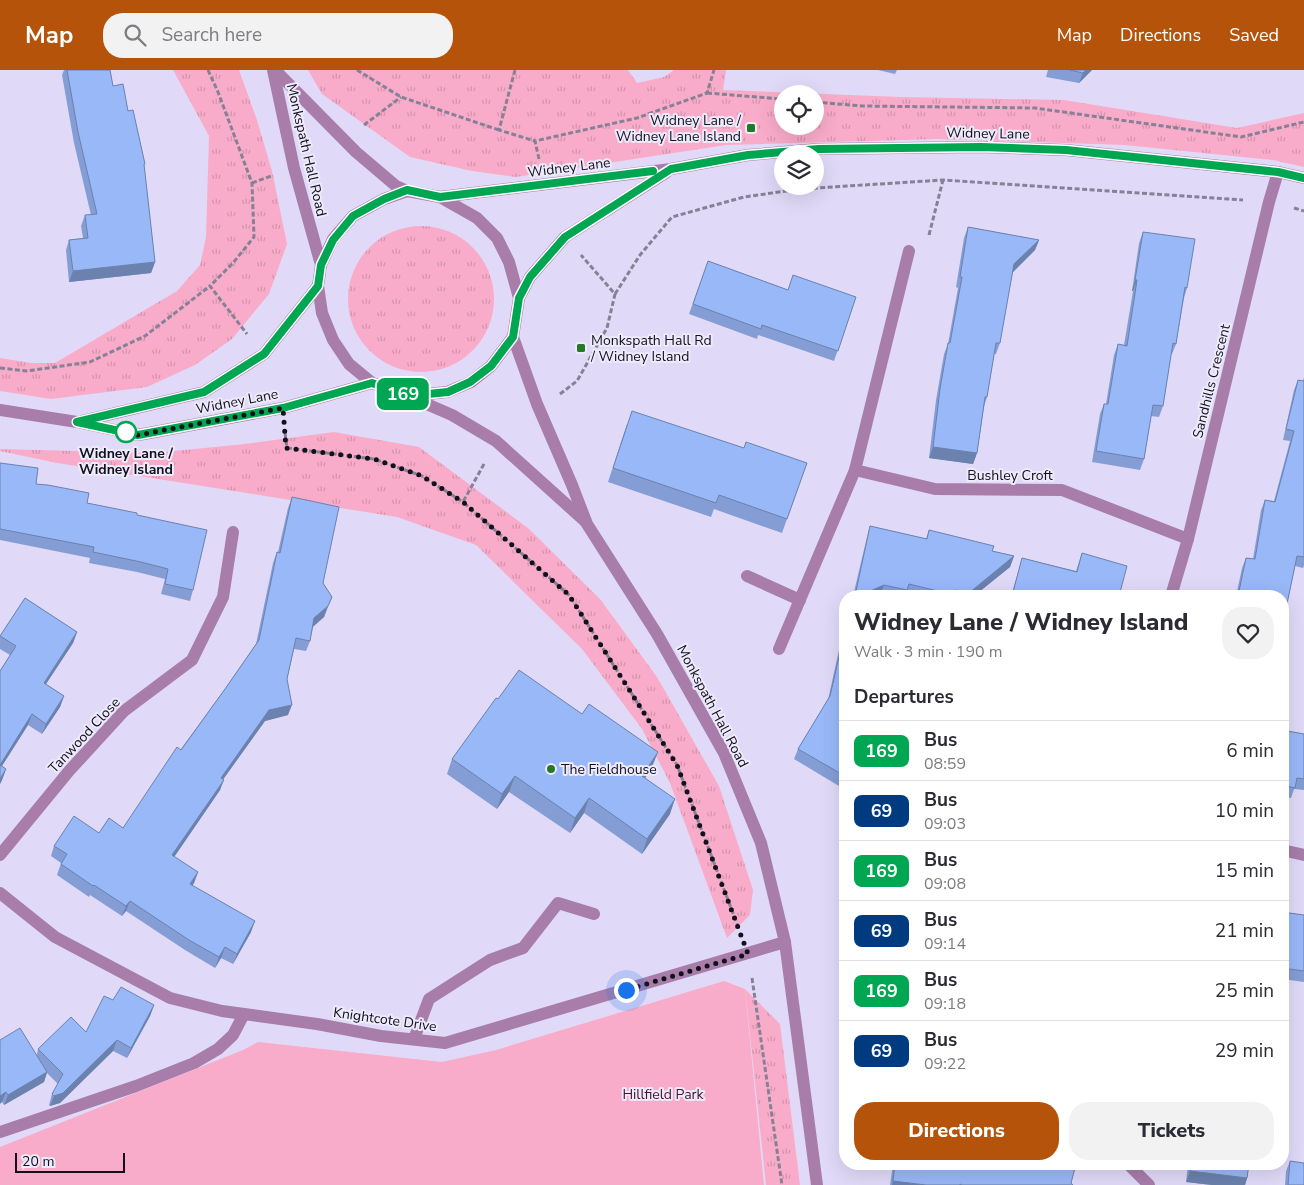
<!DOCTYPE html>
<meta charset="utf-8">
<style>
body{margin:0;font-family:"Nunito Sans",sans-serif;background:#f2f2f3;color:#2b2b33;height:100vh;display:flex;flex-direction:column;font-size:19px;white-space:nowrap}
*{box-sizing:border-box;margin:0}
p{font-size:16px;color:#7c7c81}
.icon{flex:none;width:28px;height:28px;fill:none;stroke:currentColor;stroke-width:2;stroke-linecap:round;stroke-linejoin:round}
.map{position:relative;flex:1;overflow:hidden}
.sheet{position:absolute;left:839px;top:520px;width:450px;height:580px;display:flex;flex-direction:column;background:#fff;border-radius:20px;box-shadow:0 5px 20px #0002}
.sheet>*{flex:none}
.badge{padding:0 10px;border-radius:8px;font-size:18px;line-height:32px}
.buttons{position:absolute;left:774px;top:15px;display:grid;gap:10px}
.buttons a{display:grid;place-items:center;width:50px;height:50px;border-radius:50%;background:#fff;box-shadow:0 5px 20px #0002;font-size:25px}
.scale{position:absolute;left:15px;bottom:12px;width:110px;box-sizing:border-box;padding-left:5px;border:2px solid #12101a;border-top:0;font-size:14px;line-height:18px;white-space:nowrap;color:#12101a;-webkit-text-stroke:4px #edeafc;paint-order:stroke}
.you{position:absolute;width:25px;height:25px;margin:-12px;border:4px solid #fff;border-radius:50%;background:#1a73e8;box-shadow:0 0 0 8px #1a73e833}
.map>.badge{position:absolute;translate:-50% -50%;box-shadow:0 0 0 2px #fff}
h2{padding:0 15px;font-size:19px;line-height:45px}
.round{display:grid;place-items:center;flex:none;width:52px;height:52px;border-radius:20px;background:#f2f2f3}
.headline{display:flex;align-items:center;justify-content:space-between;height:85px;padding:0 15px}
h1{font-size:24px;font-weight:800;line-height:38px}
.button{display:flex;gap:10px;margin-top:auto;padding:10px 15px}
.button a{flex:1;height:58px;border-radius:20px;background:#b45309;color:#fff;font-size:20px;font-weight:800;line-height:58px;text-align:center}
.button a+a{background:#f2f2f3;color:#2b2b33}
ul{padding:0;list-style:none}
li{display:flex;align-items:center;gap:15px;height:60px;padding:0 15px;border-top:1px solid #e1e1e2}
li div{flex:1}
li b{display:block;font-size:19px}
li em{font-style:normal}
li .badge{min-width:55px;font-weight:700;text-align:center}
header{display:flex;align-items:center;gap:30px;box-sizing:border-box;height:70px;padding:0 25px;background:#b45309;color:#fff}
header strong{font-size:24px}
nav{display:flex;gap:28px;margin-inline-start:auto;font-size:18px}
.search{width:350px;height:45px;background:#f2f2f3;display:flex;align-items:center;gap:12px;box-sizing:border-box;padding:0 18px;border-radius:20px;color:#7c7c81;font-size:19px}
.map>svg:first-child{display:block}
.grass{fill:url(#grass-tufts);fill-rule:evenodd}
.park{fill:#f9acc9}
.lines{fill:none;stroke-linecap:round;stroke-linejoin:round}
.path{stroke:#858196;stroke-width:3;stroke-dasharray:5 2.5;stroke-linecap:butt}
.service{stroke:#a87daa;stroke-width:12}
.minor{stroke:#a87daa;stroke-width:12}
.tertiary{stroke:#a87daa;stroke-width:12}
.wall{fill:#849ed5}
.shaded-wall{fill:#6b81ae}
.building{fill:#99b8f8;stroke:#6b81ae}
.line-casing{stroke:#fff;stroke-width:11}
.line{stroke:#00a651;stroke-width:8}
.walk{stroke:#12101a;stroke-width:5;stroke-dasharray:0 9}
.poi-dot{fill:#247926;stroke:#edeafc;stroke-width:2}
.stop-dot{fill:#fff;stroke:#00a651;stroke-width:2.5}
.labels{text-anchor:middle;stroke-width:4;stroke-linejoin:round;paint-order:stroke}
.poi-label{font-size:14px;fill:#12101a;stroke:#edeafc;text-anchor:start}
.street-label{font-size:14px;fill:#12101a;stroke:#edeafc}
.stop-label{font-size:14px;font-weight:bold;fill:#12101a;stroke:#edeafc}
.park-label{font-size:14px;fill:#4a112c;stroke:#edeafc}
</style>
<header>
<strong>Map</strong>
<div class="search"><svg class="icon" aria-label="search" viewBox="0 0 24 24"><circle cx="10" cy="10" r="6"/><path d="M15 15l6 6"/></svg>Search here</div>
<nav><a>Map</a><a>Directions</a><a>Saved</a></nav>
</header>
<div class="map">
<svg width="1304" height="1115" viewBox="0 0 1304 1115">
<defs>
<pattern id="grass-tufts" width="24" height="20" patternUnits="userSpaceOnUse" patternTransform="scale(1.25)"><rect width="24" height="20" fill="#f9acc9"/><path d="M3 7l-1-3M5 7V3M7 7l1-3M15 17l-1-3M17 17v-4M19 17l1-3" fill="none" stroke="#d493ac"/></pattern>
</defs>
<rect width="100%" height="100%" fill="#e0daf8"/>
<g class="grass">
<polygon points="173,0 239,0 257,50 272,101 287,174 269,224 232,269 195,295 147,317 51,329 0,321 0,288 31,293 55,293 177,221 200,195 206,167 209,66"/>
<path d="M308,0H628L637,13L664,7L674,0H726L723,20L901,27L1064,30L1237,58L1304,43V97L1273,90L1125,75L938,69L726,75L516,107L472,101L410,87L322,24ZM782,24H815V56H782Z"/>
<circle cx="421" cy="229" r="73"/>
<polygon points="334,362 419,377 528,458 600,529 657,607 719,716 753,820 750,845 727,868 670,713 642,659 582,579 476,475 397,447 57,393 0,381 0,379 153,383 245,374"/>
<polygon points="745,919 780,954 800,1115 766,1115"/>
</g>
<polygon class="park" points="724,911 745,919 764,1115 0,1115 0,1077 243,980 258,972 442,992 496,980"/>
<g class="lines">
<g class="path">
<polyline points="208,0 218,22 252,113 254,167 233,193 210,216 247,264"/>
<polyline points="357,0 401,27 499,60"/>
<polyline points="515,0 499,60 535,71"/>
<polyline points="707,23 782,29"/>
<polyline points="815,32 862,36 1035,38 1241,67 1304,52"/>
<polyline points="364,55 401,27"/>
<polyline points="539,89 535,71 637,48 707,23 714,0"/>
<polyline points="252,113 271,106"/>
<polyline points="1294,138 1304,141"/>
<polyline points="929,165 943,110"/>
<polyline points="615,224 640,185 672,147 744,127 800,119 943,110 1243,130"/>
<polyline points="0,298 27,301 90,292 145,266 210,216"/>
<polyline points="560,324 577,311 607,258 615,224 581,185"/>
<polyline points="285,363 287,378 374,389 422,406 463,432"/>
<polyline points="484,394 463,432 569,525 677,695 739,859"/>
<polyline points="752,908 782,1115"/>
</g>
<g class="service">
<polyline points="414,969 429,929 490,890 523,878 558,833 594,844"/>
<polyline points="0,1062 136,1016 194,993 218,979 233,965 244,944"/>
</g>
<g class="minor">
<polyline points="909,181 855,400 935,419 1062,420 1188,469"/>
<polyline points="747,506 800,530"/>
<polyline points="1171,526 1188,469 1269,132 1278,102"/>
<polyline points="779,579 855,400"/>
<polyline points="1282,780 1304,785"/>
<polyline points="0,785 69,701 124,641 192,590 223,527 233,462"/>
<polyline points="0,823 55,867 170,928 222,941 317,954 381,966 445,973 785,872"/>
<polyline points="1128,1094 1149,1115"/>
</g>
<g class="tertiary">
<polyline points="273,0 294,98 321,195"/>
<polyline points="275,0 356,82 396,116 407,121"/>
<polyline points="440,127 671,99 748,85 819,79 981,77 1066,80 1278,102 1304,108"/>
<polyline points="519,228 530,207 565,167 667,102"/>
<polyline points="513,267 537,334 572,415 587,454 657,564 724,683 761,773 785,872 817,1115"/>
<polyline points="408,326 447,322 471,312 491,296 513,267 519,228 509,192 497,168 477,148 440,127 407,121 384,129 353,146 333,169 321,195 318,216 322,243 333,270 349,294 372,313 408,326 452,345 496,371 586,452"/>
<polyline points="0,340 77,352 138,365 283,338 372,313"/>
<polyline points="82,351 204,322 264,284 318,216"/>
</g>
</g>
<g class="wall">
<polygon points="64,0 110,0 113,16 128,41 144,97 155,192 151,203 69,212 66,180 69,170 83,168 81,156 85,145 91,145 74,73 62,5"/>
<polygon points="878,0 897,0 895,4"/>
<polygon points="1048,0 1092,0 1079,13 1046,7"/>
<polygon points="968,157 1039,170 1035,180 1012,203 1000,273 996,284 994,284 987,327 984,337 977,383 973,394 929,388 936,330 944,284 948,274 958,218 956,217 964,168"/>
<polygon points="1143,162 1187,218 1184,228 1176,274 1172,284 1171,284 1163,336 1159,347 1151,346 1144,389 1140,400 1092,392 1100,344 1104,334 1106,334 1114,285 1118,274 1124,275 1133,221 1132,221 1139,173"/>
<polygon points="708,191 788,220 856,227 834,291 758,265 757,269 689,244"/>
<polygon points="1304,307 1304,496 1303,498 1295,496 1283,553 1282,526 1236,526 1242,498 1246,488 1253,489 1261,440 1265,430 1274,431 1290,371 1283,370 1294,320 1298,310 1303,311"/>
<polygon points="627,354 744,378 807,393 782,463 714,439 711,447 608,412"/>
<polygon points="0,393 36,414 87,433 137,445 193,520 190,531 161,524 165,509 137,502 89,493 90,488 0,470"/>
<polygon points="292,427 323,513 332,527 324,547 313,557 310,571 306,581 294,579 287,609 288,645 265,651 223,709 220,720 174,787 198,802 194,813 192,816 251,862 233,894 221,888 215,898 185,880 126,841 122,846 90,825 89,827 57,805 61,793 51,786 54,776 99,763 123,758 225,619 256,574 273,493 277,482 278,482 288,438"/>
<polygon points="870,456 926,469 929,460 992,481 1014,486 1010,497 974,526 911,526 906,525 905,526 884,526 880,525 878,526 853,526 867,467"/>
<polygon points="1082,483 1119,526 1011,526 1019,499 1022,488 1076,501"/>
<polygon points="25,528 77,562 73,573 46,614 64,626 60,637 42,664 28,655 2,696 6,699 2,710 0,714 0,601 10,585 0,579 0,566"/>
<polygon points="843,569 845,569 845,718 844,719 794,689 798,679 828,630 839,580"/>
<polygon points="498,629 652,697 645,708 670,744 642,784 584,743 570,763 509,722 497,739 447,704 452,689"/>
<polygon points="1282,660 1304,664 1304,720 1294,719 1291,728 1282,727"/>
<polygon points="1282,842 1304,845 1304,912 1282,909"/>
<polygon points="113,930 154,935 150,946 127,988 113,981 60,1033 50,1036 49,1035 52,1024 58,1014 47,1003 44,1012 4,1035 2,1032 0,970 37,985 38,979 86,962"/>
<polygon points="1290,1091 1304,1115 1285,1115 1286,1101"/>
<polygon points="893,1094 1062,1094 1071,1113 1073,1115 890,1115"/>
<polygon points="1188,1094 1249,1094 1247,1108 1245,1115 1212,1115 1186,1112"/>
</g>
<g class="shaded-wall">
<polygon points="1086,0 1092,0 1079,13 1083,3"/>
<polygon points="1039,170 1035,180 1010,205 1014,194"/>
<polygon points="155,192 151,203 69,212 73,201"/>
<polygon points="1135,210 1137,210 1133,221 1132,221"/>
<polygon points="933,377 977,383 973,394 929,388"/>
<polygon points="1014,486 1010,497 974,526 968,526 969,523"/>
<polygon points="884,515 880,525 878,526 859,526"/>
<polygon points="328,536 324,547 311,558 314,548"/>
<polygon points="77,562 73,573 40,623 44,613"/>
<polygon points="64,626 60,637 42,664 46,654"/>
<polygon points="292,635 288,645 265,651 217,718 221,708 269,640"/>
<polygon points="32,644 28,655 0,699 0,695"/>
<polygon points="658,682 652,697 637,721 642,706"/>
<polygon points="6,699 2,710 0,714 0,709"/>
<polygon points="515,706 509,722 497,739 502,724"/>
<polygon points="224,710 220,720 168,796 172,785"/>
<polygon points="589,728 584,743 570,763 575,748"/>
<polygon points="675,729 670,744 642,784 647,769"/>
<polygon points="198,802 194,813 186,825 190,814"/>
<polygon points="130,831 126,841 122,846 126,836"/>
<polygon points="255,851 251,862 233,894 237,884"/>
<polygon points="225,877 221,888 215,898 219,887"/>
<polygon points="154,935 150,946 127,988 131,978"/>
<polygon points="117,970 113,981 60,1033 50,1036 54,1026"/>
<polygon points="47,1002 44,1012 4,1035 8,1025"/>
<polygon points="6,1022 2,1032 0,1034 0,1026"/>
<polygon points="1190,1101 1247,1108 1245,1115 1212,1115 1186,1112"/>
<polygon points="893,1111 926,1115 892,1115"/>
</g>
<g class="building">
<polygon points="67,0 110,0 113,16 123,14 128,41 133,40 145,94 144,94 155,192 73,201 69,170 88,168 85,145 97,144 78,62"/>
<polygon points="1070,0 1086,0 1083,3"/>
<polygon points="968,157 1039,170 1014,194 1000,273 996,273 987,327 985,327 977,383 933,377 940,319 948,273 950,273 962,207 960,207"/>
<polygon points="1143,162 1195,169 1187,218 1185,217 1176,274 1173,273 1163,336 1153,335 1144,389 1096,381 1104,334 1108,334 1118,274 1127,276 1137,210 1135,210"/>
<polygon points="708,191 788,220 793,205 856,227 838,281 762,255 761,259 693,234"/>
<polygon points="1298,310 1304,311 1304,487 1297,486 1283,553 1288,555 1282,575 1282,526 1238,526 1246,488 1255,489 1265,430 1275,432 1294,361 1286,359"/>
<polygon points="632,341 744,378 746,372 807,393 787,449 719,425 716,433 613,398"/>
<polygon points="0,393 38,398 36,414 48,415 89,423 87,433 137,443 137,445 207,460 193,520 165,514 168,499 141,492 93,482 94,477 0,459"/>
<polygon points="292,427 339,437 323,513 332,527 328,536 314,548 310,571 296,568 287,609 292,635 269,640 221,708 224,710 172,785 198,802 190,814 255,851 237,884 225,877 219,887 189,870 130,831 126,836 94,815 93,816 61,794 67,784 54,776 74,746 99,763 109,748 123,758 177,677 181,680 225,619 259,570 277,482 280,483"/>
<polygon points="870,456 927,469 929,460 994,476 992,481 1014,486 969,523 955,520 954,525 909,514 907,520 884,515 859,526 855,526"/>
<polygon points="1082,483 1127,496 1119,526 1012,526 1022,488 1077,502"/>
<polygon points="25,528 77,562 44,613 64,626 46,654 32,644 0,695 0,601 16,576 0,566"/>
<polygon points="843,569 845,569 845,706 798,679 830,626"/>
<polygon points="519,600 582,644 589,634 658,682 642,706 675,729 647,769 589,728 575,748 515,706 502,724 452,689 496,628 498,629"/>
<polygon points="1282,660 1304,664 1304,709 1297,708 1295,718 1282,715"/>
<polygon points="0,695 6,699 0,709"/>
<polygon points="1282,842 1304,845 1304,901 1282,898"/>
<polygon points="121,917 154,935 131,978 117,970 63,1023 54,1026 52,1024 63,1004 38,979 71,947 86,962 104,926 113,930"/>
<polygon points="20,958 47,1002 8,1025 6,1022 0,1026 0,970"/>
<polygon points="1290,1091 1304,1093 1304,1115 1288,1115"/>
<polygon points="895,1094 1062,1094 1075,1098 1071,1113 1073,1115 962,1115 960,1114 960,1115 926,1115 893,1111"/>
<polygon points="1191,1094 1249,1094 1247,1108 1190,1101"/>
</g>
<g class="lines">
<defs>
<polyline id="line" points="653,101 440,127 407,120 384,129 353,146 333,170 321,195 318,216 264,284 204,322 77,352 138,365 283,338 372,313 408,326 448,322 470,312 491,296 513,267 519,228 530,207 565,167 671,99 748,85 819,79 981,77 1066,80 1278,102 1304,108"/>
</defs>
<use href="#line" class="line-casing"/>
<use href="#line" class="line"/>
<polyline class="walk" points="126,362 123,362 138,365 283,338 286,378 374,389 422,406 463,432 569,525 677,695 748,884 626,920"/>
</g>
<g class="poi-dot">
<rect x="746" y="53" width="10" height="10" rx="2.5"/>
<rect x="576" y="273" width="10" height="10" rx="2.5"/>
<circle cx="551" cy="699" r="5"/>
</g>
<circle class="stop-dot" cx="126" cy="362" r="10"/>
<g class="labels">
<g class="poi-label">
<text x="741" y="55" text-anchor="end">Widney Lane /<tspan x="741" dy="16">Widney Lane Island</tspan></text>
<text x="591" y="275">Monkspath Hall Rd<tspan x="591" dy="16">/ Widney Island</tspan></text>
<text x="561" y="704">The Fieldhouse</text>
</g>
<g class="street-label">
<text transform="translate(988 63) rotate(1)" y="5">Widney Lane</text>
<text transform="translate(307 80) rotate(77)" y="5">Monkspath Hall Road</text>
<text transform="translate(569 97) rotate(-7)" y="5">Widney Lane</text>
<text transform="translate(1211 311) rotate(-76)" y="5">Sandhills Crescent</text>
<text transform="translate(237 331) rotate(-11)" y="5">Widney Lane</text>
<text x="1010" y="410">Bushley Croft</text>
<text transform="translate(713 636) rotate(62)" y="5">Monkspath Hall Road</text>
<text transform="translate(84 665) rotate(-47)" y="5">Tanwood Close</text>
<text transform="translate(385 949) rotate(8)" y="5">Knightcote Drive</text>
</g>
<g class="stop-label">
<text x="126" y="388">Widney Lane /<tspan x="126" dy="16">Widney Island</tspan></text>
</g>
<g class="park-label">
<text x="663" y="1029">Hillfield Park</text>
</g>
</g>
</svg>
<div class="buttons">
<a><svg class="icon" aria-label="locate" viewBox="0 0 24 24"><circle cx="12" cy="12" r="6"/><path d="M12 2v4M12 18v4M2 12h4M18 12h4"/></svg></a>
<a><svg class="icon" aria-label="layers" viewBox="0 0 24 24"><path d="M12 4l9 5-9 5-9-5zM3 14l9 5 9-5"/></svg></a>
</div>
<div class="scale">20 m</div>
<div class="you" style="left:626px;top:920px"></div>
<b class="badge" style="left:403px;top:324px;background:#00a651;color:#fff">169</b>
<section class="sheet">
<div class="headline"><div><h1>Widney Lane / Widney Island</h1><p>Walk · 3 min · 190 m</p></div><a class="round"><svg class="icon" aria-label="heart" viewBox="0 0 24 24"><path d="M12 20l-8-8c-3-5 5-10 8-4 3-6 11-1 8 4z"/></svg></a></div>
<h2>Departures</h2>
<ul>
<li><span class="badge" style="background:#00a651;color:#fff">169</span><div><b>Bus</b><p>08:59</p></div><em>6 min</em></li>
<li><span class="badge" style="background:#003b80;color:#fff">69</span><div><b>Bus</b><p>09:03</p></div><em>10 min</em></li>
<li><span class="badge" style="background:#00a651;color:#fff">169</span><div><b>Bus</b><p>09:08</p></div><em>15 min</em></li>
<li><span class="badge" style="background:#003b80;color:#fff">69</span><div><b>Bus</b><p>09:14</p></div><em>21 min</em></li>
<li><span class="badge" style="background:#00a651;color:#fff">169</span><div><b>Bus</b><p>09:18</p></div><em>25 min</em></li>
<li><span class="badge" style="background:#003b80;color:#fff">69</span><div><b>Bus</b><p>09:22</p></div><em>29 min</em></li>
</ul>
<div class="button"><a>Directions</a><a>Tickets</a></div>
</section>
</div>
